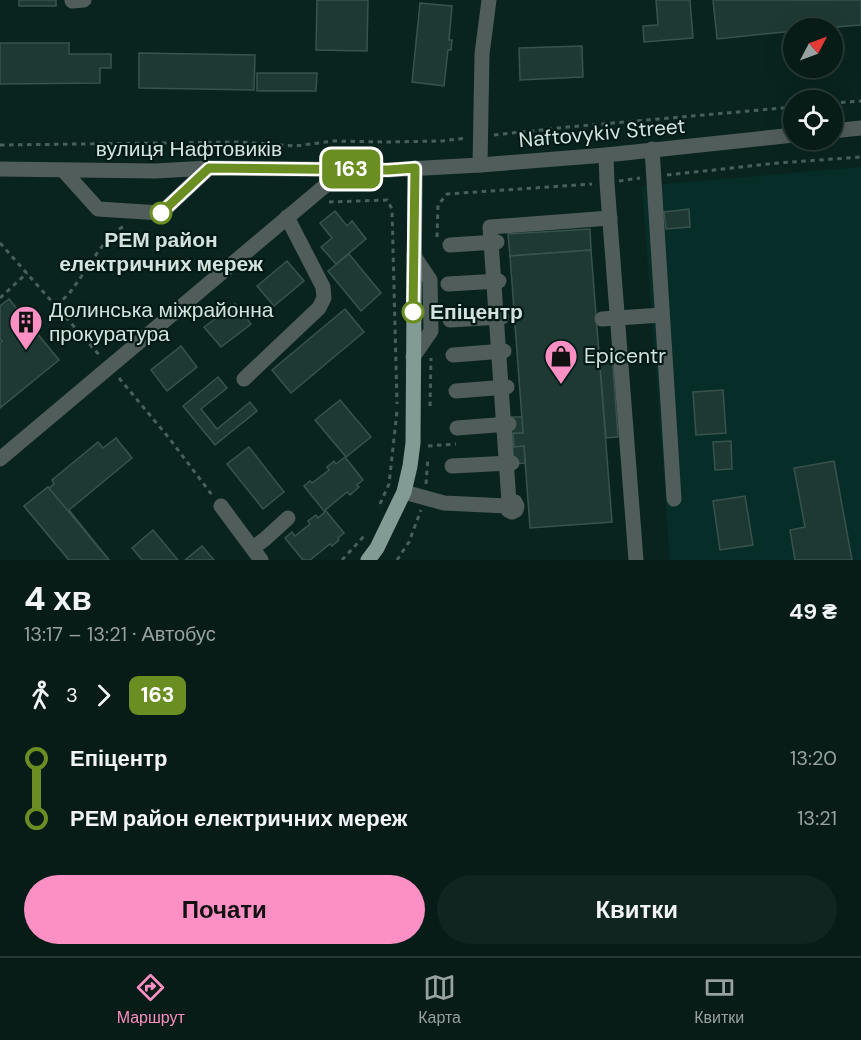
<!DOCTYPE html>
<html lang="uk">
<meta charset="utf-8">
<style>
body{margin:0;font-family:"DM Sans",sans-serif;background:#102420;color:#f1f3f6;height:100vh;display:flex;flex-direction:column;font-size:22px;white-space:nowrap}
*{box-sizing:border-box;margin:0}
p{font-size:20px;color:#98a1a1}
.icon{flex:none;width:33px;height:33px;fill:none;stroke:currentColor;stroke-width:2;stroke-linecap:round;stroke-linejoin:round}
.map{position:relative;height:560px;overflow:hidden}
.details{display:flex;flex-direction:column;background:#071b17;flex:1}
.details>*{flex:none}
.badge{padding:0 12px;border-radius:9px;font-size:21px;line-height:39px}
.needle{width:39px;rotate:49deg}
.fabs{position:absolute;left:783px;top:18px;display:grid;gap:12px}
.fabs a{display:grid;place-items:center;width:60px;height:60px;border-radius:50%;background:#071b17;box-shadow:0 6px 24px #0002,0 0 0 2px #283936;font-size:30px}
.map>.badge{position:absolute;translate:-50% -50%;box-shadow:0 0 0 3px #fff}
.legs{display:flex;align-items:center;gap:9px;height:66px;padding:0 24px;font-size:20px}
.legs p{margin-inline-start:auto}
.summary{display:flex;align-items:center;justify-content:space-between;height:102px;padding:0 24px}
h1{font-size:33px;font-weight:800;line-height:45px}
.action{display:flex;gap:12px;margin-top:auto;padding:12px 24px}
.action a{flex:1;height:69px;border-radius:36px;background:#fc8fc3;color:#111;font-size:24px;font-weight:800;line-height:69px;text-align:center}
.action a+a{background:#102420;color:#f1f3f6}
ul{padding:0 24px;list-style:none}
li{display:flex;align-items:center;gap:21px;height:60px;font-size:22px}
li i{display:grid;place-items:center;width:9px;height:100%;margin:0 8px;background:currentColor}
li i::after{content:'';width:15px;height:15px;margin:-8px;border:4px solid;border-radius:50%;background:#071b17}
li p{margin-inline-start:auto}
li:first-child i{background:linear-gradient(#0000 50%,currentColor 0)}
li:last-child i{background:linear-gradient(currentColor 50%,#0000 0)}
.tab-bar{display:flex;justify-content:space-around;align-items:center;height:84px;border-top:2px solid #283936;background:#071b17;font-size:16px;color:#98a1a1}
.tab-bar a{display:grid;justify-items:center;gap:3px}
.tab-bar .on{color:#fc8fc3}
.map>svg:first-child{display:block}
.built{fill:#062d27}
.building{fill:#1e3933;stroke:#38534d;stroke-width:1.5}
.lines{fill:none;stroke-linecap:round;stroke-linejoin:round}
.path{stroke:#485f5a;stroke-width:3;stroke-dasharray:4.5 4.5;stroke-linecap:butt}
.minor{stroke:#515d5a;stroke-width:15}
.major{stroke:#829b95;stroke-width:15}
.line-1-casing{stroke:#fff;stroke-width:14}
.line-1{stroke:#6b8e23;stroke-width:9}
.stop-1-dot{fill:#fff;stroke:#6b8e23;stroke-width:3}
.labels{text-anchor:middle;stroke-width:4.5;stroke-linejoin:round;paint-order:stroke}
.street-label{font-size:21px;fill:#d3e2de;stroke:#011a16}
.stop-label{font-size:21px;font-weight:bold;fill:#d3e2de;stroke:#011a16}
.poi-label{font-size:21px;fill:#d3e2de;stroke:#011a16;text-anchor:start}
</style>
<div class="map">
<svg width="861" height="560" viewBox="0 0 861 560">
<rect width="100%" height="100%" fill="#09241f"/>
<polygon class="built" points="861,167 861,560 670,560 642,186"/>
<g class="building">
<rect x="19" y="0" width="37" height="6"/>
<polygon points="317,0 368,0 367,51 316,50"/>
<polygon points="656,0 690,0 693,38 644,42 643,26 658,25"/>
<polygon points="713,0 861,0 861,25 823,28 794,28 794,31 717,39"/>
<polygon points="420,3 452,6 449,40 452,40 451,50 448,50 444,86 412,82"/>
<polygon points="0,43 69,43 69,54 111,54 111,68 100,68 100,83 0,84"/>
<polygon points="582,46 583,77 520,80 519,48"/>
<polygon points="139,53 255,55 254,90 139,88"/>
<polygon points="257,73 317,73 316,91 257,91"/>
<polygon points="689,209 690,227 666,229 664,212"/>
<polygon points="335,211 347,226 352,221 366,239 336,264 321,247 332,238 320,223"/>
<polygon points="590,229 591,250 510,256 508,234"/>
<polygon points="591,250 612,522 530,528 524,446 514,447 513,433 523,433 510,256"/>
<polygon points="349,254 381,293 361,311 328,271"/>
<polygon points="287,261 304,281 274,306 257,286"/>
<polygon points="9,299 59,360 0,408 0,343 2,341 0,339 0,306"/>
<polygon points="235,304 251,324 221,347 204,327"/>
<polygon points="345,309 364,332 291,393 272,370"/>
<polygon points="181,346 197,367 167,391 151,370"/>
<polygon points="612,352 618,437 606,438 599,353"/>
<polygon points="218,377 227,388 201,409 217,429 250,402 257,411 215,445 183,406"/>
<polygon points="723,390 726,433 696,435 693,392"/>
<polygon points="340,400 371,437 346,457 315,420"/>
<polygon points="510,417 522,417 523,433 513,433 514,447 524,446 525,463 514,464"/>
<polygon points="116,438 132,458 69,510 109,560 69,560 24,506 48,487 49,488 54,484 52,480 98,442 103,448"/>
<polygon points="731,441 732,469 715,470 713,442"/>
<polygon points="249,447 284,492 263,509 227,464"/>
<polygon points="345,457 363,480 357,485 359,487 350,495 347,492 324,511 304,486 310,481 312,483 329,470 327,467 334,461 336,464"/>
<polygon points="834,461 852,560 795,560 790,530 805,527 794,468"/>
<polygon points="48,487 109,560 69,560 24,506"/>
<polygon points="745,496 753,545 720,550 713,501"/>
<polygon points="326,511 344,533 338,538 339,540 332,546 330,544 310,560 303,560 285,538 292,532 295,536 310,524 308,521 316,515 318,518"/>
<polygon points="153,530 178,560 142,560 132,548"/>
<polygon points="202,546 214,560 185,560"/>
</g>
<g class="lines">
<g class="path">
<polyline points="832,103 861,101"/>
<polyline points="494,135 568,127 794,107"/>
<polyline points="0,145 240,142 295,146 334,141 387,142 442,141 466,138"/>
<polyline points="667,175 778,163 861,157"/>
<polyline points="619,181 640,178"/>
<polyline points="329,202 387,200 392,209 397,404"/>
<polyline points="437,237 438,205 447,194 592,184"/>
<polyline points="0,243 101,357"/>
<polyline points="0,298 27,273"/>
<path d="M56,305C62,300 69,295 73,288C86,272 106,233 125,226"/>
<polyline points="119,378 169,438 212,495"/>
<polyline points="430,406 431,358"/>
<polyline points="428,446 456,444"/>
<polyline points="426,484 428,457"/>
<polyline points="380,504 389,484 397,411"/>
<polyline points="342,560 366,534"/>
<polyline points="397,560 409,542 421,510"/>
</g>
<g class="minor">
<polyline points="72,1 84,0"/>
<polyline points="832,131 861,128"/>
<polyline points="652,149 674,499"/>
<polyline points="606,155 607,183 636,560"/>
<polyline points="480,165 482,54 489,0"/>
<polyline points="0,169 155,171 209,168 388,170 480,165 606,155 794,135"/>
<polyline points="63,170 98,209 161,213 209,168"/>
<polyline points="450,245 497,242"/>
<polyline points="448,284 499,281"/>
<polyline points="602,319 662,315"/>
<polyline points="450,320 502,317"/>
<polyline points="453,355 504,351"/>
<polyline points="413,357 431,331 430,280 414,256"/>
<polyline points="244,379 319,308 324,298 323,287 287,217"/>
<polyline points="456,391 507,387"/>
<polyline points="457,428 509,424"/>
<polyline points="0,459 345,169"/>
<polyline points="452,466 512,463"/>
<polyline points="404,492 444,503 507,506"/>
<polyline points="509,502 515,502 517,506 516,510 512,512 508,510 507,506 509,502 490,227 610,218"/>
<polyline points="221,506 261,560"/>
<polyline points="253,548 265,539 288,518"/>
</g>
<polyline class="major" points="368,560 377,548 404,492 410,466 413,443 415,168"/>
</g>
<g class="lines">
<defs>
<polyline id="line-1" points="161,213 209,168 388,170 415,168 413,312"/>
</defs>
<use href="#line-1" class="line-1-casing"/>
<use href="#line-1" class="line-1"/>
</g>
<defs>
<symbol id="building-pin" viewBox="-11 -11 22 30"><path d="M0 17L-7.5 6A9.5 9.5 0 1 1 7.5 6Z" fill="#fc8fc3" stroke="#011a16"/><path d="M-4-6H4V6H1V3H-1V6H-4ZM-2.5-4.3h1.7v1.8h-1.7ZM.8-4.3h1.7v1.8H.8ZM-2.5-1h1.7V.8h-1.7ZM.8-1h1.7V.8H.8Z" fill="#111"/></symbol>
<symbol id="shop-pin" viewBox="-11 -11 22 30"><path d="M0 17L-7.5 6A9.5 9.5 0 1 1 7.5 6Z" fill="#fc8fc3" stroke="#011a16"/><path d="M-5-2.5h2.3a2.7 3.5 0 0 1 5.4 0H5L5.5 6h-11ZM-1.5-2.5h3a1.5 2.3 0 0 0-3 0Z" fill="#111"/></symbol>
</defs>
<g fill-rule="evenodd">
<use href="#building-pin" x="7" y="303" width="38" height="52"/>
<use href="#shop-pin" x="542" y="337" width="38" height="52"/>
</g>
<g class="stop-1-dot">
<circle cx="161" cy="213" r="10"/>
<circle cx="413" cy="312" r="10"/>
</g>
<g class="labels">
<g class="street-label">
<text transform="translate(602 133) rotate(-5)" y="7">Naftovykiv Street</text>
<text x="189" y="156">вулиця Нафтовиків</text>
</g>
<g class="stop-label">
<text x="161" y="247">РЕМ район<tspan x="161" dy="24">електричних мереж</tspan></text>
<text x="430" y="319" text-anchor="start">Епіцентр</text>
</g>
<g class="poi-label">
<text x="49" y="317">Долинська міжрайонна<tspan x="49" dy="24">прокуратура</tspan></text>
<text x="584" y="363">Epicentr</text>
</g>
</g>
</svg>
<div class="fabs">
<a><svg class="needle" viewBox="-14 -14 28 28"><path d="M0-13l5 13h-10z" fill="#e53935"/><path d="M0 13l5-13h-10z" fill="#98a1a1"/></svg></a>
<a><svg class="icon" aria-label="locate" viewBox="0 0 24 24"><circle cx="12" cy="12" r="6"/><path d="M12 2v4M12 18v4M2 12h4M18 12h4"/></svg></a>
</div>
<b class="badge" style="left:351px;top:169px;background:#6b8e23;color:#fff">163</b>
</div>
<section class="details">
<div class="summary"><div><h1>4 хв</h1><p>13:17 – 13:21 · Автобус</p></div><b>49 ₴</b></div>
<div class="legs"><svg class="icon" aria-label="walk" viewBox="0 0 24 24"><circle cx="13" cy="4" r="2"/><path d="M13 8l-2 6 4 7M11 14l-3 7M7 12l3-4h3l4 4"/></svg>3<svg class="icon" aria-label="forward" viewBox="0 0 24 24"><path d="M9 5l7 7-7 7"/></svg><b class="badge" style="background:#6b8e23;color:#fff">163</b></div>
<ul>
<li><i style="color:#6b8e23"></i><b>Епіцентр</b><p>13:20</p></li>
<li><i style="color:#6b8e23"></i><b>РЕМ район електричних мереж</b><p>13:21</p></li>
</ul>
<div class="action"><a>Почати</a><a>Квитки</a></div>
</section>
<nav class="tab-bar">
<a class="on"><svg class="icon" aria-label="directions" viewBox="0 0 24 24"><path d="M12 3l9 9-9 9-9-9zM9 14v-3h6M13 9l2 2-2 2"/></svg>Маршрут</a>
<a><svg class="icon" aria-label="map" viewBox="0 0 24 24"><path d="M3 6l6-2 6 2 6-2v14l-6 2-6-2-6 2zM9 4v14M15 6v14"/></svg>Карта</a>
<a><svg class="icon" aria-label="tickets" viewBox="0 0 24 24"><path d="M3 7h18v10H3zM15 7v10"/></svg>Квитки</a>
</nav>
